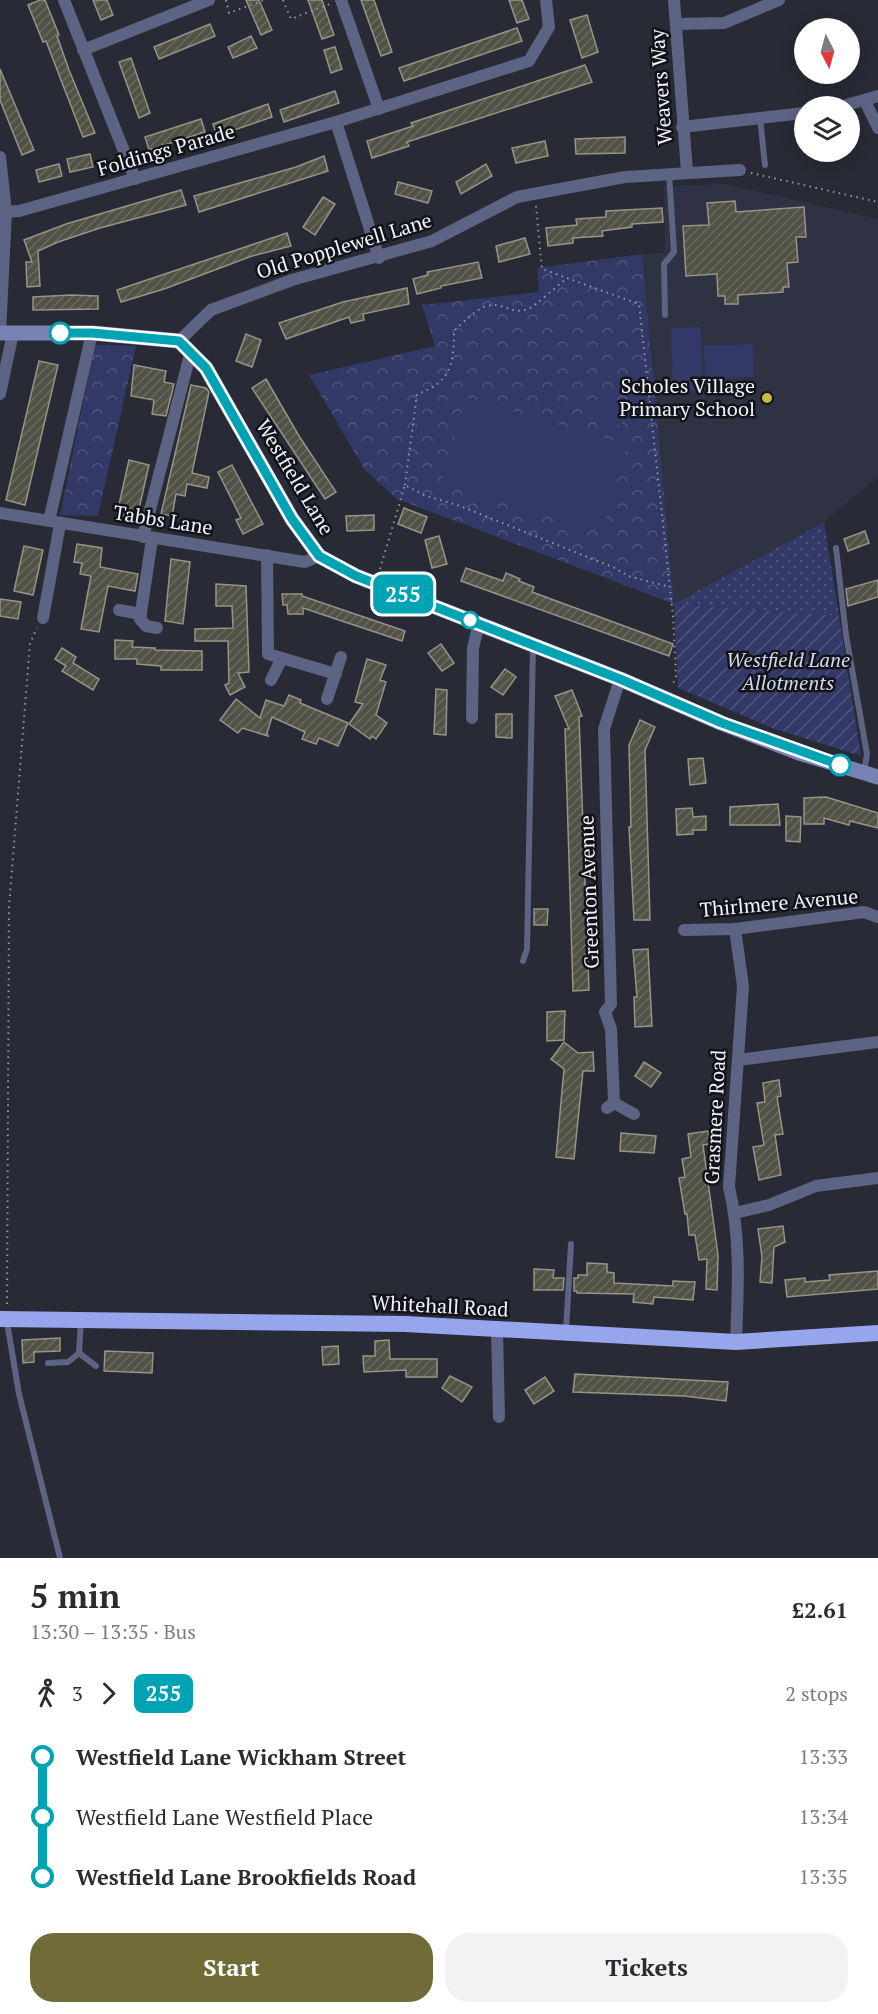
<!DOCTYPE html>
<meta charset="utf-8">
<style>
body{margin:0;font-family:"PT Serif",serif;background:#f2f2f3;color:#2b2b33;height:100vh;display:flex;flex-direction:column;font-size:22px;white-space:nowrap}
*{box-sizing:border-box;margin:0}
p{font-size:20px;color:#7c7c81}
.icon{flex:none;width:33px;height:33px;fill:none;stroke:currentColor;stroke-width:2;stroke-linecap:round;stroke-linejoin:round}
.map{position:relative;height:1558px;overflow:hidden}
.details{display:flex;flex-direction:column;background:#fff;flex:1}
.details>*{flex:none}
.badge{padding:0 12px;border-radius:9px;font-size:21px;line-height:39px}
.needle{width:39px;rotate:174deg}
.buttons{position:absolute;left:794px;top:18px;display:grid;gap:12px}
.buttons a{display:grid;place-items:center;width:66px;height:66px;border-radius:50%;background:#fff;box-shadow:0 3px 15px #0003;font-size:30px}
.map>.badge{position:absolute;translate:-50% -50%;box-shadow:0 0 0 3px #fff}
.legs{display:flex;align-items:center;gap:9px;height:66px;padding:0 30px;font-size:20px}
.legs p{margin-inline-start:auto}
.summary{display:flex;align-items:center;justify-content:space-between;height:102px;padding:0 30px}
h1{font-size:33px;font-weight:800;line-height:45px}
.cta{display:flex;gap:12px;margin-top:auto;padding:12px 30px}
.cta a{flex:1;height:69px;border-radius:24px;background:#716c37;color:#fff;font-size:24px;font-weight:800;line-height:69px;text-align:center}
.cta a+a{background:#f2f2f3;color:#2b2b33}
ul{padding:0 30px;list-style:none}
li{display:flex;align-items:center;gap:21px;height:60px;font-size:22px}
li i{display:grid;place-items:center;width:9px;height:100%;margin:0 8px;background:currentColor}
li i::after{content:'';width:15px;height:15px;margin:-8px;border:4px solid;border-radius:50%;background:#fff}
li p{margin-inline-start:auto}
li:first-child i{background:linear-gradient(#0000 50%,currentColor 0)}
li:last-child i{background:linear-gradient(currentColor 50%,#0000 0)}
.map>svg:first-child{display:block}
.built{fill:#2e3243}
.grass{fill:url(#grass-dots)}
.park{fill:url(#park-crowns)}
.garden{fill:url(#garden-furrows)}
.pitch{fill:#323966}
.building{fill:url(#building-hatch);stroke:#959486;stroke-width:1.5}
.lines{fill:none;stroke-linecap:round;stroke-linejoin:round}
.path{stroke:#9698a2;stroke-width:2;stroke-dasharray:1.5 4.5;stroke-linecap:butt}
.service{stroke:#5c6383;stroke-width:6}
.minor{stroke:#5c6383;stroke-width:12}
.secondary{stroke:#7882b5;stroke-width:15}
.trunk{stroke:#96a5ec;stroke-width:16}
.line-1-casing{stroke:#fff;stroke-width:14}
.line-1{stroke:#00a3b4;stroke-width:9}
.stop-1-dot{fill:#fff;stroke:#00a3b4;stroke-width:3}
.poi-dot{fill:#c7bb3b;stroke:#121318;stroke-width:2}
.labels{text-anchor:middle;stroke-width:5;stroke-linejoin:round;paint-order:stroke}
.street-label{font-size:20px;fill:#f1f3fb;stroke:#121318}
.poi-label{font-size:20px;fill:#f1f3fb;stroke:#121318;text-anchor:end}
.park-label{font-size:20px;font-style:italic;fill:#d3d8ed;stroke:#121318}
</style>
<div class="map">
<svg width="878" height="1558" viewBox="0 0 878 1558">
<defs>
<pattern id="grass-dots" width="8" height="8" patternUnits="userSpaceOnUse" patternTransform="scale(1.5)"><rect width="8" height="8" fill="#323966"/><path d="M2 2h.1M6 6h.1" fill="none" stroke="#50567d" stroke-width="1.8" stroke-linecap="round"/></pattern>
<pattern id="park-crowns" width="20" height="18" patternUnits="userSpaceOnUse" patternTransform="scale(1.5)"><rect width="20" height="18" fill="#323966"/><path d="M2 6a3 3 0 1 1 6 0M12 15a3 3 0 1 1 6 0" fill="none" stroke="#50567d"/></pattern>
<pattern id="garden-furrows" width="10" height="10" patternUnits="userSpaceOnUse" patternTransform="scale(1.5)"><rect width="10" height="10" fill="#323966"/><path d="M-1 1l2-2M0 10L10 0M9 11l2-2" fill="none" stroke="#50567d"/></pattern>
<pattern id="building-hatch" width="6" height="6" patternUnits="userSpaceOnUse" patternTransform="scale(1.5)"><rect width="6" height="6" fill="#525145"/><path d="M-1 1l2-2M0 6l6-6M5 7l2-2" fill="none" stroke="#6b6a61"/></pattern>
</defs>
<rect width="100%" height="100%" fill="#282a35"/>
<polygon class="built" points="725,184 878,219 878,477 824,522 674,604 642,254 665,253 664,186"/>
<polygon class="grass" points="824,522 839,616 674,604"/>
<g class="park">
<polygon points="642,254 674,604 397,499 365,470 309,375 435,346 422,305 539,292 537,268"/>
<polygon points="95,345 136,346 98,516 60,515"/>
</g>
<polygon class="garden" points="674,604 839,616 861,756 772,728 678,688"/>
<g class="pitch">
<polygon points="701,327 703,391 673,392 671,328"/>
<polygon points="753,344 754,377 705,379 704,346"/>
<polygon points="466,398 628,445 603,530 441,483"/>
<polygon points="620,405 622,425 602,427 600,407"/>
</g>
<g class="building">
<polygon points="40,0 45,0 59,35 57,36 69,70 95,133 83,137 46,41 43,42 28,5"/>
<polygon points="93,0 107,0 113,15 101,20"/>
<polygon points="246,0 259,0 272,30 261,35"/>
<polygon points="308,0 322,0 334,35 322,39"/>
<polygon points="361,0 374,0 392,52 381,56"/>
<polygon points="509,0 522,0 529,19 517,23"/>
<polygon points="587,15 598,52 582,58 570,20"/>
<polygon points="210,24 215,36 159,59 154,47"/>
<polygon points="517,28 522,41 404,81 399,68"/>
<polygon points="251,36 257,48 233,58 228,47"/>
<polygon points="335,47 342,69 331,73 324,50"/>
<polygon points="131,58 150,113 139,118 119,62"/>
<polygon points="585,65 592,82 453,127 407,142 409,146 372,158 367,141 413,126 411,123"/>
<polygon points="0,69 34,150 22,155 0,100"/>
<polygon points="335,91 339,103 284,122 280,110"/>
<polygon points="268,104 272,117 217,136 213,124"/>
<polygon points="201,119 205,132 149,150 145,137"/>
<polygon points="625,137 625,153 576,154 575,139"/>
<polygon points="545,141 548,156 516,163 512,148"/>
<polygon points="90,154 93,167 70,172 67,159"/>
<polygon points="324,156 328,171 199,212 194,196 296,167"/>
<polygon points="59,164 62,176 39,182 36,170"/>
<polygon points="486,164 492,176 461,194 456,182"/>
<polygon points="398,182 432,191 428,203 395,194"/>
<polygon points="181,190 186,205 100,228 58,242 38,251 40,286 27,287 26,262 32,262 24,240 66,224"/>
<polygon points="323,197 335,204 315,235 303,227"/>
<polygon points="735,201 736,212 804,207 806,237 796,237 798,262 787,263 789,287 783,287 783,292 738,295 738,304 725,304 725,296 718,296 717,274 686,276 683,226 709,225 707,203"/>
<polygon points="662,208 663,222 632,224 632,227 602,231 603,236 573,238 573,243 548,246 546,228 577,225 576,219 606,217 606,211"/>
<polygon points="287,233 291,246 252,256 164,289 121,302 117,290"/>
<polygon points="525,238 530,254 499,262 496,246"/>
<polygon points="478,262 482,278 441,286 441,288 417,294 413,279 428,275 427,272"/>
<polygon points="407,288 409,304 363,314 364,320 351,323 349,317 286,339 279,323 343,302"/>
<polygon points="71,295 98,296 98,309 33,310 33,297"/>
<polygon points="246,334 261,340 252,367 236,361"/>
<polygon points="39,361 58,365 25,505 6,500"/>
<polygon points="134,365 166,371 164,382 174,384 166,416 152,414 154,400 131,396"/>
<polygon points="266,379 299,436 336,492 325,499 252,388"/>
<polygon points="191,385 206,388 209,392 192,473 209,477 207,488 187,484 185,496 176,494 172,516 161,514"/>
<polygon points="129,460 149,465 136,522 116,518"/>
<polygon points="232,465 263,524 243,534 236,520 241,518 218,472"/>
<polygon points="404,508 427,517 421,533 398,524"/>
<polygon points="374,515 374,530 347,531 346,516"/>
<polygon points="865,531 869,543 848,551 844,539"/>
<polygon points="439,536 447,564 432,568 425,540"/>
<polygon points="77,544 102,548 100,567 138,574 135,591 108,586 99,632 81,629 91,576 80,574 82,563 74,562"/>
<polygon points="24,546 43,550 33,595 14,591"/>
<polygon points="171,559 190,562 183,624 165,621"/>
<polygon points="466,568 503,581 506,573 520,579 519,581 534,587 532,592 673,644 669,656 461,581"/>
<polygon points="878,580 878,597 848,606 846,589"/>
<polygon points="216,584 246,586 249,672 238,673 245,687 230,695 225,685 229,683 228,641 195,641 195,629 233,628 232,606 216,606"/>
<polygon points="282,594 302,594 302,596 405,631 402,641 303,608 303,614 288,614 287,605 283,605"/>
<polygon points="0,599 21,602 18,619 0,616"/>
<polygon points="115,640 133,641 132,647 155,648 155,650 202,651 202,670 161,670 161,666 137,664 137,659 115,659"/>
<polygon points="441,644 454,663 442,671 428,653"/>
<polygon points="62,648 76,657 73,663 99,679 93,690 62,671 66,666 55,659"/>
<polygon points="367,659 386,665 380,680 386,682 376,715 387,723 376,739 372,736 370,739 349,724 363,704 355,702"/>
<polygon points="505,669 516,677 503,695 491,687"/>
<polygon points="436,689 447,690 446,735 434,734"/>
<polygon points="572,690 582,716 579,717 589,990 573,991 565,729 569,729 555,696"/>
<polygon points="289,695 301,700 300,703 348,723 338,746 319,738 316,744 302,739 305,732 272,717 267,733 268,736 242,728 238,733 220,720 236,699 260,718 266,700 284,706"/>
<polygon points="496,714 512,714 512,738 496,737"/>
<polygon points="640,720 655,727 645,750 650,920 634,920 629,827 631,827 629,745"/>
<polygon points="703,758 706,783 690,785 688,759"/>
<polygon points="826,797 878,813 878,828 850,821 849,825 824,818 824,824 804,824 804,798"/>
<polygon points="778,804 780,825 730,825 730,807"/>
<polygon points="692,808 693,817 706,816 706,830 693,830 693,834 677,835 676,809"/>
<polygon points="786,816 801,817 800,842 786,841"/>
<polygon points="534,909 548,909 547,925 534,925"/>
<polygon points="648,949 652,1026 635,1027 634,997 637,997 633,950"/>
<polygon points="565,1011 564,1040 547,1041 547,1012"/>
<polygon points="564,1042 578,1053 593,1052 594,1071 583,1071 574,1159 556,1157 564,1069 551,1059"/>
<polygon points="644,1062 661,1073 651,1087 635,1076"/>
<polygon points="779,1080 781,1096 777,1097 783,1134 775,1135 781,1175 759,1180 753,1147 764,1145 757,1103 765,1102 763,1083"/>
<polygon points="708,1131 710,1144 703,1145 718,1255 717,1290 706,1289 707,1259 699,1260 695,1235 689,1235 687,1214 685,1214 679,1178 685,1177 682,1159 691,1157 688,1134"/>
<polygon points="621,1133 656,1136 654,1153 620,1151"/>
<polygon points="783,1226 785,1242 774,1247 772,1283 760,1282 762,1257 758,1229"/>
<polygon points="587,1263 607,1264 607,1272 614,1273 614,1283 673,1286 673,1281 695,1282 693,1300 654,1297 653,1304 633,1302 634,1294 577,1293 577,1291 574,1291 574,1278 578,1278 578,1275 587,1275"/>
<polygon points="534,1269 554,1270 553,1278 564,1278 563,1290 534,1290"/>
<polygon points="878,1271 878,1289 787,1297 785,1280 805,1278 805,1282 830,1280 829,1275"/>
<polygon points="60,1338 60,1351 34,1352 34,1362 23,1363 22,1340"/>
<polygon points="389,1340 390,1359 437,1359 437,1377 406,1377 406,1370 364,1372 363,1356 375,1356 375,1341"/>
<polygon points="338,1346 339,1364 323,1365 322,1347"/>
<polygon points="105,1351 153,1353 152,1373 104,1371"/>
<polygon points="575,1374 728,1382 726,1401 684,1396 573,1392"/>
<polygon points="450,1376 472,1387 462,1402 442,1388"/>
<polygon points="545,1377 554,1391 534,1404 525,1390"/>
</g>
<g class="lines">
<g class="path">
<polyline points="226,0 229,13 264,0"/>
<polyline points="283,0 291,19 330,4"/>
<polyline points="751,173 878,202"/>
<polyline points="536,206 542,269 639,304 673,616 676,676 672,687"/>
<path d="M405,485L417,394C451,383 454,363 454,331C466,320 483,300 501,306C510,309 518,313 528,309C536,306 557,285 568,278"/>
<polyline points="380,569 405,485 424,495 460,506 615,568 628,576 670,587"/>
<polyline points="7,1304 9,907 30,643 37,628"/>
</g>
<g class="service">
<polyline points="760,118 765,165"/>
<polyline points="665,315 664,264 674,252 669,173"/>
<polyline points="836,548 846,635 867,754 864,772"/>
<polyline points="523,961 527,949 533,645"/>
<polyline points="7,1322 19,1394 60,1558"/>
<polyline points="566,1331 571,1244"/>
<polyline points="79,1353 96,1366"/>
<polyline points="48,1363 68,1362 79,1353 81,1320"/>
</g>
<g class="minor">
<polyline points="64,0 135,179"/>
<polyline points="341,0 379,109"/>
<polyline points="674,0 687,172"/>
<polyline points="676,24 724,23 779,0"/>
<polyline points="83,50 209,0"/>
<polyline points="865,101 878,128"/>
<polyline points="843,106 878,96"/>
<polyline points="336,122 379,258"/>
<polyline points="682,127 804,113"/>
<polyline points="0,157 6,212 0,333"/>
<polyline points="6,212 19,211 336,122 529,61 549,27 546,0"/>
<polyline points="179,341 211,310 292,280 432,241 517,197 625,177 740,170"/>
<polyline points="0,394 13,333"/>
<polyline points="0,513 305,562 319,556"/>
<polyline points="49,521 92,333"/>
<polyline points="143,537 191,351"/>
<polyline points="152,539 140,619 146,626 157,628"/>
<polyline points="267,555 268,654 336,674"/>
<polyline points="119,610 141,614"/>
<polyline points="43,618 60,524"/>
<polyline points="271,680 282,658"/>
<polyline points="327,699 341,657"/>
<polyline points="472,718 473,648 479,623"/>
<path d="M735,929L743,986L729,1187C741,1238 738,1290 736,1342"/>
<polyline points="684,930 735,929 864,912 878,917"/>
<polyline points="738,1060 878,1042"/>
<polyline points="614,1103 611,1029 605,1012 611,1004 604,729 620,679"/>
<polyline points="607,1108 614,1103 634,1114"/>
<polyline points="735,1213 769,1205 816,1186 878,1178"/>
<polyline points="497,1330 499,1417"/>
</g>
<polyline class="secondary" points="0,333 92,333 179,341 206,368 292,519 319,556 356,576 620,679 721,723 799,753 878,777"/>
<polyline class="trunk" points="0,1319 405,1324 736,1342 878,1333"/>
</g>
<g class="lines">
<defs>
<polyline id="line-1" points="60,333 92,333 179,341 206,368 292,519 319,556 356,576 620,679 722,723 840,765"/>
</defs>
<use href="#line-1" class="line-1-casing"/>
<use href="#line-1" class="line-1"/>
</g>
<g class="stop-1-dot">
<circle cx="60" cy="333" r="10"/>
<circle cx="470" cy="620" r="8"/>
<circle cx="840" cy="765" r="10"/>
</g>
<circle class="poi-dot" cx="767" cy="398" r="6"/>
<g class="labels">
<g class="street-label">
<text transform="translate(661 87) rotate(-94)" y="7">Weavers Way</text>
<text transform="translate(166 150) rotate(-16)" y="7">Foldings Parade</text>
<text transform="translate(344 246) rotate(-17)" y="7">Old Popplewell Lane</text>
<text transform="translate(295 477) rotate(59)" y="7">Westfield Lane</text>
<text transform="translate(163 520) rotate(9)" y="7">Tabbs Lane</text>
<text transform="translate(589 892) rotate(-92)" y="7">Greenton Avenue</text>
<text transform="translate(779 903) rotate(-5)" y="7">Thirlmere Avenue</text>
<text transform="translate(715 1117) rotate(-87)" y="7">Grasmere Road</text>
<text transform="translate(440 1306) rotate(3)" y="7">Whitehall Road</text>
</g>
<g class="poi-label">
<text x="755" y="393">Scholes Village<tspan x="755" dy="23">Primary School</tspan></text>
</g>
<g class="park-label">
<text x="788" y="667">Westfield Lane<tspan x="788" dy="23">Allotments</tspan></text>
</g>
</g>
</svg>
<div class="buttons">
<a><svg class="needle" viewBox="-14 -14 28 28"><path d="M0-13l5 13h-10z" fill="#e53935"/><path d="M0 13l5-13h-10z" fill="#7c7c81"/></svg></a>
<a><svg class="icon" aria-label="layers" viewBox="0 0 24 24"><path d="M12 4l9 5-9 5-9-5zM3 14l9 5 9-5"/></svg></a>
</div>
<b class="badge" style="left:403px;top:594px;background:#00a3b4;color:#fff">255</b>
</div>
<section class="details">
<div class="summary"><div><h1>5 min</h1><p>13:30 – 13:35 · Bus</p></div><b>£2.61</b></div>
<div class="legs"><svg class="icon" aria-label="walk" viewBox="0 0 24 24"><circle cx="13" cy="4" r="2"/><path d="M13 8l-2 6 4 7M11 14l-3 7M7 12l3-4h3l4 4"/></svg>3<svg class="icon" aria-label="forward" viewBox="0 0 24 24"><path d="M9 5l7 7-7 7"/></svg><b class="badge" style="background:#00a3b4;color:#fff">255</b><p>2 stops</p></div>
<ul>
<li><i style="color:#00a3b4"></i><b>Westfield Lane Wickham Street</b><p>13:33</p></li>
<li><i style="color:#00a3b4"></i><span>Westfield Lane Westfield Place</span><p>13:34</p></li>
<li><i style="color:#00a3b4"></i><b>Westfield Lane Brookfields Road</b><p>13:35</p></li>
</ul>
<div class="cta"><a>Start</a><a>Tickets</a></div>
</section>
